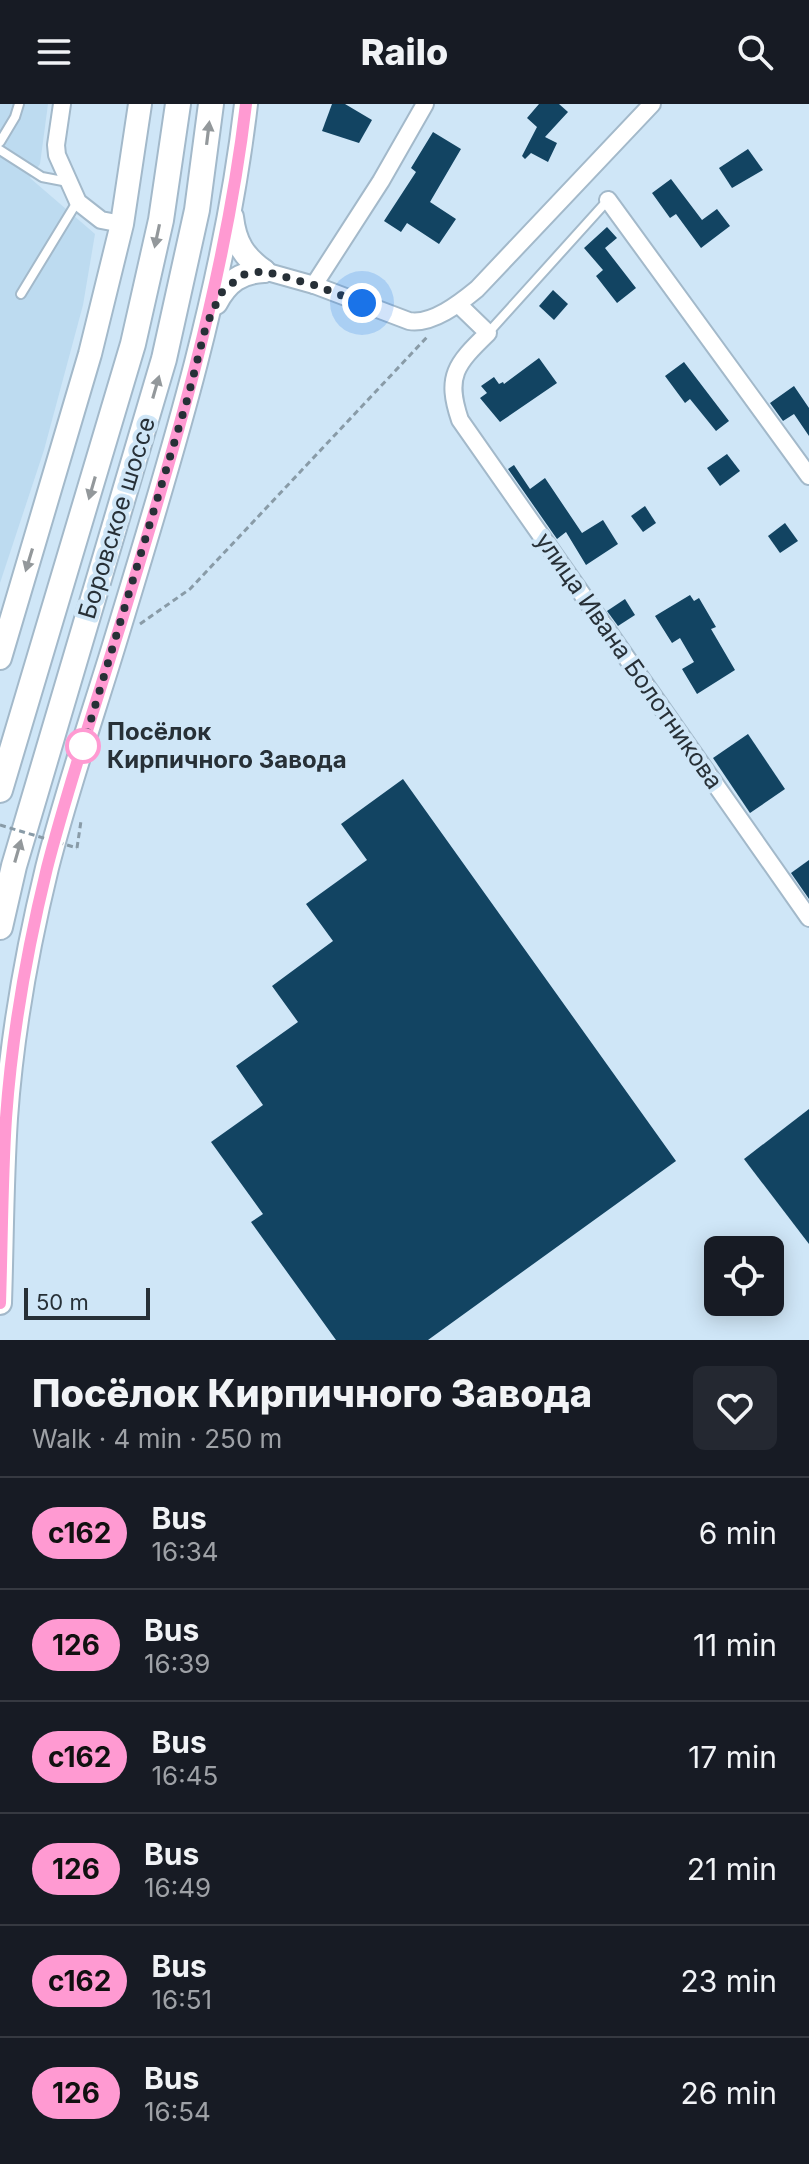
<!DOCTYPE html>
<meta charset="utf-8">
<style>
body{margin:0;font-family:Inter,sans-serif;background:#242831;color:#f1f3f6;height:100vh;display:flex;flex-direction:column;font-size:30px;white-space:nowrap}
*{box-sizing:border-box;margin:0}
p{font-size:26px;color:#9ea1a6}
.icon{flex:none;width:44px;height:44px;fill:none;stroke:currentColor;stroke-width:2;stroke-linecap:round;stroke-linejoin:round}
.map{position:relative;height:1236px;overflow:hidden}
.drawer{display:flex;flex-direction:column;background:#171b24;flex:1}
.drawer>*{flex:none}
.badge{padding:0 16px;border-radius:26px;font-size:28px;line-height:52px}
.buttons{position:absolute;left:704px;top:1132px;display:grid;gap:16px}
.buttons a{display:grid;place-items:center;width:80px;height:80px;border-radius:12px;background:#171b24;box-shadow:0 4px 20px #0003;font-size:40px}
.scale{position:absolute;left:24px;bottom:20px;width:126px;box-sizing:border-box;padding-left:8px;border:4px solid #273037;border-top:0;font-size:22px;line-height:28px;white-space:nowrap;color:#273037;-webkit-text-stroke:6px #cfe6f7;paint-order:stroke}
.you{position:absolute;width:40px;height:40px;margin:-20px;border:6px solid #fff;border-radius:50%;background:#1a73e8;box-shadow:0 0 0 12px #1a73e833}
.map>.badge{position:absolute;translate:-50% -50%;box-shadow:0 0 0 4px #fff}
.round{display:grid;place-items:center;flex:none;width:84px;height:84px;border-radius:12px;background:#242831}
.headline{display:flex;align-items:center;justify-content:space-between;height:136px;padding:0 32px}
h1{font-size:38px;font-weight:800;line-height:60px}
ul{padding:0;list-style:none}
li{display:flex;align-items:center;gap:24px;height:112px;padding:0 32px;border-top:2px solid #363941}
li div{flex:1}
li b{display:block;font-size:30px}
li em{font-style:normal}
li .badge{min-width:88px;font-weight:700;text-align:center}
header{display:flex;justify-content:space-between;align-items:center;height:104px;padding:0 32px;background:#171b24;font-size:36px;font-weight:800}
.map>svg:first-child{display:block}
.built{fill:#bddbf0}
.building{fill:#124462}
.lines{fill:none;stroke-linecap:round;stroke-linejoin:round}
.lane-casing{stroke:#a3b9ca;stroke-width:12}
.street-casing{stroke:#a3b9ca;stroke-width:20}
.secondary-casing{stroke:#a3b9ca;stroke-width:26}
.primary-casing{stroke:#a3b9ca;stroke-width:28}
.path{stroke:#899ba7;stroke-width:3;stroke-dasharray:6 4;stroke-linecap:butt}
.lane{stroke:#fff;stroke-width:8}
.street{stroke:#fff;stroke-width:16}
.secondary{stroke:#fff;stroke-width:22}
.primary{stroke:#fff;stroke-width:24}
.path-bridge{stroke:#899ba7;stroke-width:3;stroke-dasharray:6 4;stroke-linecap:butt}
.oneway{fill:#93989b}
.line-casing{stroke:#fff;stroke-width:18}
.line{stroke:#ff9ad2;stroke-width:12}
.walk{stroke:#273037;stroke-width:8;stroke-dasharray:0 14.4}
.stop-dot{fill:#fff;stroke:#ff9ad2;stroke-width:4}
.labels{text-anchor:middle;stroke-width:8;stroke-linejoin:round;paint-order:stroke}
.street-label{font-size:24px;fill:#273037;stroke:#cfe6f7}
.stop-label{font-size:24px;font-weight:bold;fill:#273037;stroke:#cfe6f7;text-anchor:start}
</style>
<header><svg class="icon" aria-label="menu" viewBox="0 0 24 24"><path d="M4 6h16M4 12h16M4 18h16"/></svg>Railo<svg class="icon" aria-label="search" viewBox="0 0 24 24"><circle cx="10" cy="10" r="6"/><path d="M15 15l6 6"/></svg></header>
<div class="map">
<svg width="809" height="1236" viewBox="0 0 809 1236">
<rect width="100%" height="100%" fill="#cfe6f7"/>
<polygon class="built" points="0,0 48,0 40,60 30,74 95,130 83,201 44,346 0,479"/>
<g class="building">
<polygon points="332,0 345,0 372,16 359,39 322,27"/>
<polygon points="539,0 559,0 568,8 545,33 557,39 548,58 531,49 525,55 522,52 537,23 527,14"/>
<polygon points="433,28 461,45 430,98 456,115 439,140 407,119 401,128 384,117 416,68 411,64"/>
<polygon points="748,45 763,66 732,84 719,64"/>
<polygon points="671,75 702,116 717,105 730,122 701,144 676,110 670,114 652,89"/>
<polygon points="607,123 617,134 605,144 636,184 617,199 596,172 603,166 584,144"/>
<polygon points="553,186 568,200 554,216 539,202"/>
<polygon points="539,254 557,279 500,318 480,294 487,289 481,282 494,273 499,280 503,278 504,280"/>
<polygon points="684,258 729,317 716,327 690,295 685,299 665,272"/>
<polygon points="794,282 809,304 809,332 794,310 783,317 770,299"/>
<polygon points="727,350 740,367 720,382 707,364"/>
<polygon points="514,361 530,385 545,374 582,429 603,416 618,440 586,461 566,428 557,435 508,365"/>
<polygon points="645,402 656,419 643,428 631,412"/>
<polygon points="785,419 798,437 780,449 768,432"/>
<polygon points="690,491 694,497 699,494 716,523 711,525 735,566 697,590 682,565 694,558 680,534 672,539 655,512"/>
<polygon points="625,495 635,511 618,522 607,507"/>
<polygon points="748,630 785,685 750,709 713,654"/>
<polygon points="403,675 676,1057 428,1236 336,1236 251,1118 263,1110 211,1038 263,1001 236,962 298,918 272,882 333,837 306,800 367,756 341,720"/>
<polygon points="809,756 809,795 791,769"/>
<polygon points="809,1005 809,1140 744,1055"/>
</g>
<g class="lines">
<defs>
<g id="lane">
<polyline points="0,38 15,13 19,0"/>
<polyline points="0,46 42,73 68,78"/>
<polyline points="21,190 77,98"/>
<polyline points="488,229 608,96"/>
</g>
<g id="street">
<polyline points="62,0 56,41 57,51 78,98 101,116 122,120"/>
<polyline points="608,96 809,372"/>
<path d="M264,167L314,181L409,217C432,221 460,199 477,185L652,0"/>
<polyline points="314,181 381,77 425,0"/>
<path d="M458,200L488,229C456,260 445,272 460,316L809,814"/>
</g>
<g id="secondary">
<path d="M232,113C235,139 244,153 264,167"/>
<path d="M216,199C227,178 241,168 264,167"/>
<polyline points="0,554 90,250 122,120 140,0"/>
<path d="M0,1199C2,1138 2,1076 6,1014C12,930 27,846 47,764C65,693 89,622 111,551C166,370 224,189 246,0"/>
</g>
<g id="primary">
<polyline points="0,686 133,240 161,116 178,0"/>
<polyline points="0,823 14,762 164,255 197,106 211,0"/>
</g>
</defs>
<use href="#lane" class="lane-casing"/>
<use href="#street" class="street-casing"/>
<use href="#secondary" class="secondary-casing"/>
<use href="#primary" class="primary-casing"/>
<g class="path">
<polyline points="140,520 190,485 428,232"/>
<polyline points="77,744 81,717"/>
</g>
<use href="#lane" class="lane"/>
<use href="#street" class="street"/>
<use href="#secondary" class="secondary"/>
<use href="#primary" class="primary"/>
<polyline class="path-bridge" points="0,721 77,744"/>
</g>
<defs><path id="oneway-solid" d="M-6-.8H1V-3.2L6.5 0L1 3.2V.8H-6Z" transform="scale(2)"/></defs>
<g class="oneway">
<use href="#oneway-solid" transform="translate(208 29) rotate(-83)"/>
<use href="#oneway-solid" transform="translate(157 132) rotate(102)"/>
<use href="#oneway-solid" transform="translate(156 283) rotate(-74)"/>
<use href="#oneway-solid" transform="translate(92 384) rotate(106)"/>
<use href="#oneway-solid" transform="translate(29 456) rotate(107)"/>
<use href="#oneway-solid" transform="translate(18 747) rotate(-74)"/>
</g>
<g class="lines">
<defs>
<path id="line" d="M0,1199C2,1138 2,1075 6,1014C12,930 27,846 47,764C68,682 95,602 120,522C173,350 225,178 246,0"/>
</defs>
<use href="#line" class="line-casing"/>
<use href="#line" class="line"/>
<polyline class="walk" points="83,642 188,293 206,222 221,189 242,171 264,167 314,181 362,199"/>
</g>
<circle class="stop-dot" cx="83" cy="642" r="16"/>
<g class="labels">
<g class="street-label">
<text transform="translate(117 414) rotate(-73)" y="8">Боровское шоссе</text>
<text transform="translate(629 557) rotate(55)" y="8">улица Ивана Болотникова</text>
</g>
<g class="stop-label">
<text x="107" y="636">Посёлок<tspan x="107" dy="28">Кирпичного Завода</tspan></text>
</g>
</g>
</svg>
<div class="buttons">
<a><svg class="icon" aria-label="locate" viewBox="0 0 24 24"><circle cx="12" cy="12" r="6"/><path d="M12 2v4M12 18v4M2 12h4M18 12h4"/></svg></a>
</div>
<div class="scale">50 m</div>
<div class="you" style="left:362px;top:199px"></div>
</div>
<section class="drawer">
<div class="headline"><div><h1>Посёлок Кирпичного Завода</h1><p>Walk · 4 min · 250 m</p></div><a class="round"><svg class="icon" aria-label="heart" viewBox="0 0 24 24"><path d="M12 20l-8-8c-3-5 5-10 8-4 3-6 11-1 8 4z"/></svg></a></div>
<ul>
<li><span class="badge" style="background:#ff9ad2;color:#111">с162</span><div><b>Bus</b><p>16:34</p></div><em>6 min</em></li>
<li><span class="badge" style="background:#ff9ad2;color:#111">126</span><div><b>Bus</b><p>16:39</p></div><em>11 min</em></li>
<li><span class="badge" style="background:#ff9ad2;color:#111">с162</span><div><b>Bus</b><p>16:45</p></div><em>17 min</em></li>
<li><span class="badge" style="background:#ff9ad2;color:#111">126</span><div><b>Bus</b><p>16:49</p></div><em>21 min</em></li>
<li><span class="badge" style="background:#ff9ad2;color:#111">с162</span><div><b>Bus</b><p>16:51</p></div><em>23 min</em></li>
<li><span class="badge" style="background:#ff9ad2;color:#111">126</span><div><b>Bus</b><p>16:54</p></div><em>26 min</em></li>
</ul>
</section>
